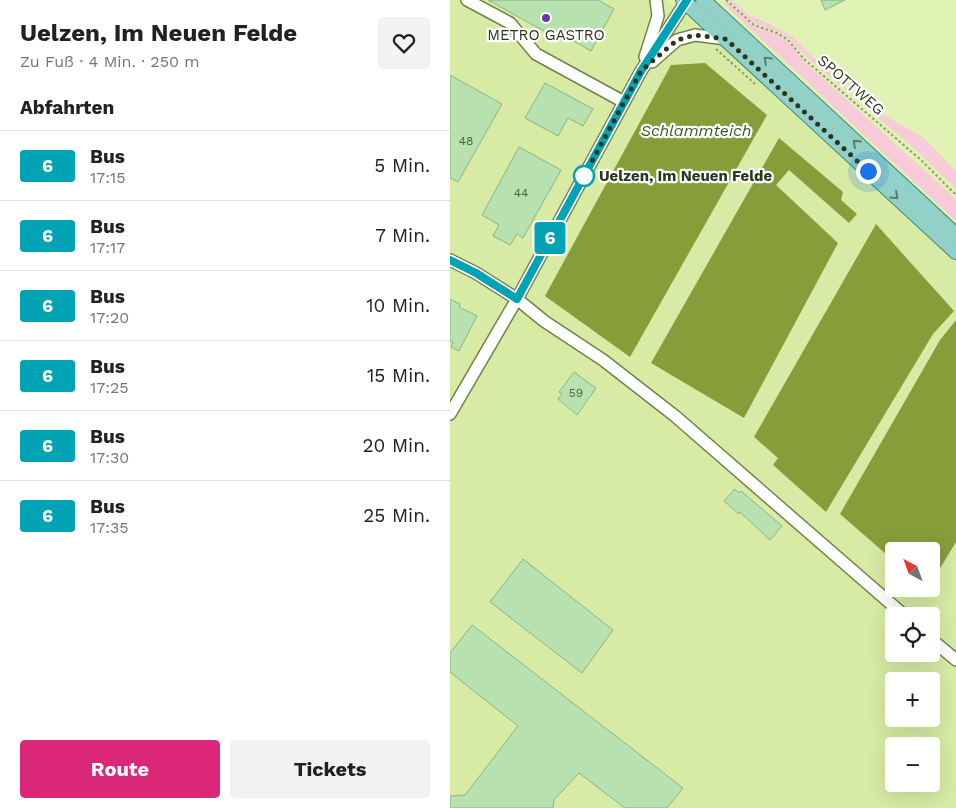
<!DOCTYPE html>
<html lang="de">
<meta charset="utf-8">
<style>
body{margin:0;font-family:"Work Sans",sans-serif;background:#f2f2f2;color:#202124;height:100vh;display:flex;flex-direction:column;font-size:19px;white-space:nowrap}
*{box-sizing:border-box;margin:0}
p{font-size:16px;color:#757577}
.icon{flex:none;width:28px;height:28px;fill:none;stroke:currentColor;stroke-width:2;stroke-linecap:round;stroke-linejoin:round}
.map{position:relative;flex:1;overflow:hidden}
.sheet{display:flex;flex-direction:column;background:#fff;width:450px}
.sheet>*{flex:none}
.badge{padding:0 10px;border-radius:4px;font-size:18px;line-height:32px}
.needle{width:32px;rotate:319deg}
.buttons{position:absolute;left:435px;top:542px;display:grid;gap:10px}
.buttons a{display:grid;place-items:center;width:55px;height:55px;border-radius:5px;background:#fff;box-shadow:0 5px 20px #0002;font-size:25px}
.you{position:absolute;width:25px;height:25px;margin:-12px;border:4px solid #fff;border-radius:50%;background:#1a73e8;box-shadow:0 0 0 8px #1a73e833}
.map>.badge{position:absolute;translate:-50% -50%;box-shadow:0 0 0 2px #fff}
h2{padding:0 20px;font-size:19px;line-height:45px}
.round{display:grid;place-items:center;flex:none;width:52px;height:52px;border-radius:5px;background:#f2f2f2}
.summary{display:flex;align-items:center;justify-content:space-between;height:85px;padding:0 20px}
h1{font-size:24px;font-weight:700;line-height:38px}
.cta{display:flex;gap:10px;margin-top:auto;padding:10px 20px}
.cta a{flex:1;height:58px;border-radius:5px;background:#db2777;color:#fff;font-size:20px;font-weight:700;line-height:58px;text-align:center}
.cta a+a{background:#f2f2f2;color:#202124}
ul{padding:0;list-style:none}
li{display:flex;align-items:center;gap:15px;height:70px;padding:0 20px;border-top:1px solid #e0e0e0}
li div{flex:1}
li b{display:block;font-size:19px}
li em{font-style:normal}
li .badge{min-width:55px;font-weight:700;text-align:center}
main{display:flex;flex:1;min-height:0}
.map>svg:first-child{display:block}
.built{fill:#d7eba4;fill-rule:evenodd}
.green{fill:#f7cbd7}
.water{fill:#869d3a}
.building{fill:#b7e2af;stroke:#8ab482}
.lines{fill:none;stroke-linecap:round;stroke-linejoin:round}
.minor-casing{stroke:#738248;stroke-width:14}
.major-casing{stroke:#3e8672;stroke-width:16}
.path{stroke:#8d9a6d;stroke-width:2;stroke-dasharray:2.5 2.5;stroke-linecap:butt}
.minor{stroke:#fff;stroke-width:11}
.major{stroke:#91d1c7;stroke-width:14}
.oneway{stroke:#5b7b69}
.line-casing{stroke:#fff;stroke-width:11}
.line{stroke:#00a3b4;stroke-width:8}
.walk{stroke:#2e341c;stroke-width:5;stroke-dasharray:0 9}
.poi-dot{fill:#6d36ac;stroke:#fff;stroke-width:2}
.stop-dot{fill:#fff;stroke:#00a3b4;stroke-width:2.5}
.labels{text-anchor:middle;stroke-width:4.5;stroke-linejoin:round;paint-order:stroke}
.number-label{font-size:12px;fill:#506041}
.poi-label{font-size:15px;fill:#2e341c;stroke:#fff}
.street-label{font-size:15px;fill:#2e341c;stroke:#fff}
.stop-label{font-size:15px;font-weight:bold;fill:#2e341c;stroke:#fff;text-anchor:start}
.water-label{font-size:16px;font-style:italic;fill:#46521f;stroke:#fff}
</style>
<main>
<section class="sheet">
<div class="summary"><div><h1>Uelzen, Im Neuen Felde</h1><p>Zu Fuß · 4 Min. · 250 m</p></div><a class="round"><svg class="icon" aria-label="heart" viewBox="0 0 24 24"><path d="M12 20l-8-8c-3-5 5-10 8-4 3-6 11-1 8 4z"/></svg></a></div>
<h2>Abfahrten</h2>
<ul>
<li><span class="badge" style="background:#00a3b4;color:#fff">6</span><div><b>Bus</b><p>17:15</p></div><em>5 Min.</em></li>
<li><span class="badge" style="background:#00a3b4;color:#fff">6</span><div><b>Bus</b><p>17:17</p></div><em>7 Min.</em></li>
<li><span class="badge" style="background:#00a3b4;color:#fff">6</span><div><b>Bus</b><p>17:20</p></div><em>10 Min.</em></li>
<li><span class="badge" style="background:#00a3b4;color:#fff">6</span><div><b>Bus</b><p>17:25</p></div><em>15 Min.</em></li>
<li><span class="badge" style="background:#00a3b4;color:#fff">6</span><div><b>Bus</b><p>17:30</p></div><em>20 Min.</em></li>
<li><span class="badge" style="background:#00a3b4;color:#fff">6</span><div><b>Bus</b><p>17:35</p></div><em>25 Min.</em></li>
</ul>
<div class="cta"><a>Route</a><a>Tickets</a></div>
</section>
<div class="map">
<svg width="506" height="808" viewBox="0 0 506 808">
<rect width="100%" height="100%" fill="#e1f3b4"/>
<path class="built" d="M0,0H218L358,123L506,259V808H0ZM444,551H481V589H444ZM444,616H481V654H444ZM444,681H481V719H444ZM444,746H481V784H444Z"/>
<g class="green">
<polygon points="277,0 282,0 299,15 320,24 343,37 410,102 473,137 506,171 506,189 468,152 356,57 339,39 328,32 304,23"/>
<polygon points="277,2 303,25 327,34 337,41 353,60 506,199 506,221 296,25 274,4"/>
</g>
<g class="water">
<polygon points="255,63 317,115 180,357 95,296 221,65"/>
<polygon points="329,138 393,192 391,200 407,214 399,223 339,170 326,185 388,243 294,418 201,363"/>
<polygon points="426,224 504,311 483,334 376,512 323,465 328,458 304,437"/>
<polygon points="506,320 506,542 481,583 481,551 444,551 444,561 390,514 490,340"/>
</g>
<g class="building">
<polygon points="38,0 148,0 164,9 141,51 113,35 110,40"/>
<polygon points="371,0 395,0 375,10"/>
<polygon points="0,75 52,104 8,182 0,178"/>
<polygon points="95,83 143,109 133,126 118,118 108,136 75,118"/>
<polygon points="69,147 111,170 73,238 67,234 60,245 43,236 49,225 32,215"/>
<polygon points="0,299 10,304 9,307 27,316 9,351 1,347 3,342 0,341"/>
<polygon points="124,372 146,388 127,415 108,399 112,394 109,392"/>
<polygon points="285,489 289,493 291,491 332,526 320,540 290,512 289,514 274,501"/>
<polygon points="73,559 163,630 132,673 40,602"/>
<polygon points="22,625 233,788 217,808 175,808 129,773 104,800 103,808 0,808 0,796 15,795 68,726 0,672 0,653"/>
</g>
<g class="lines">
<defs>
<g id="minor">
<polyline points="17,0 60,23 86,54 174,102"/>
<polyline points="195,57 208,16 206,0"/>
<polyline points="202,62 227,40 245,35 276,39"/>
<polyline points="0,260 26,273 67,299 94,321 153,360 225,416 455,616"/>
<polyline points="0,414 67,299 191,71 237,0"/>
<polyline points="481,639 506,660"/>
</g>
<g id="major">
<polyline points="233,0 506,252"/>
<polyline points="253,0 506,235"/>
</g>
</defs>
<use href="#minor" class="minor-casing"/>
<use href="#major" class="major-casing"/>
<g class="path">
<polyline points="276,0 304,25 327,33 338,40 354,59 471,160 506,195"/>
<polyline points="266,49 305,84"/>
</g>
<use href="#minor" class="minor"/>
<use href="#major" class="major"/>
</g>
<defs><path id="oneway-chevron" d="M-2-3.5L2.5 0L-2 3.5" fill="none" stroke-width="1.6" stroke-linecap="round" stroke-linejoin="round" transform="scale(1.25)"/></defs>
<g class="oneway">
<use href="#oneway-chevron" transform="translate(317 60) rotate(-137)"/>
<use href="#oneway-chevron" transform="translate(406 143) rotate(-137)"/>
<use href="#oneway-chevron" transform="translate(445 196) rotate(43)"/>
</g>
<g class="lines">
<defs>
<polyline id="line" points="0,260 26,273 67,299 191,71 237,0"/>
</defs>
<use href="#line" class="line-casing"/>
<use href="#line" class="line"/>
<polyline class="walk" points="134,176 191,71 227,40 245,35 276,39 418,171"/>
</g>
<circle class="poi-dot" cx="96" cy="18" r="5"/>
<circle class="stop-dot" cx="134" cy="176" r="10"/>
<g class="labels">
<g class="number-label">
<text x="16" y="145">48</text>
<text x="71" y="197">44</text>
<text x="126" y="397">59</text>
</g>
<g class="poi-label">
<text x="96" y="40">METRO GASTRO</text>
</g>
<g class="street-label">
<text transform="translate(401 85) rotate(41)" y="5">SPOTTWEG</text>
</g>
<g class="stop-label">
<text x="149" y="181">Uelzen, Im Neuen Felde</text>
</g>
<g class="water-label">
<text x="246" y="136">Schlammteich</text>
</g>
</g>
</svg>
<div class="buttons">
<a><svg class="needle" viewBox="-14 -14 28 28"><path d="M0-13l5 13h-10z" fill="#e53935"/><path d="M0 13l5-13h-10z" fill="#757577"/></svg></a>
<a><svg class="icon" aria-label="locate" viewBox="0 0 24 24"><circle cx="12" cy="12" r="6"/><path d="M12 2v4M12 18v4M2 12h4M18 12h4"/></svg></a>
<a>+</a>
<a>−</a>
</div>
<div class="you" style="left:418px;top:171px"></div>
<b class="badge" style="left:100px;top:238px;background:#00a3b4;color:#fff">6</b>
</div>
</main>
